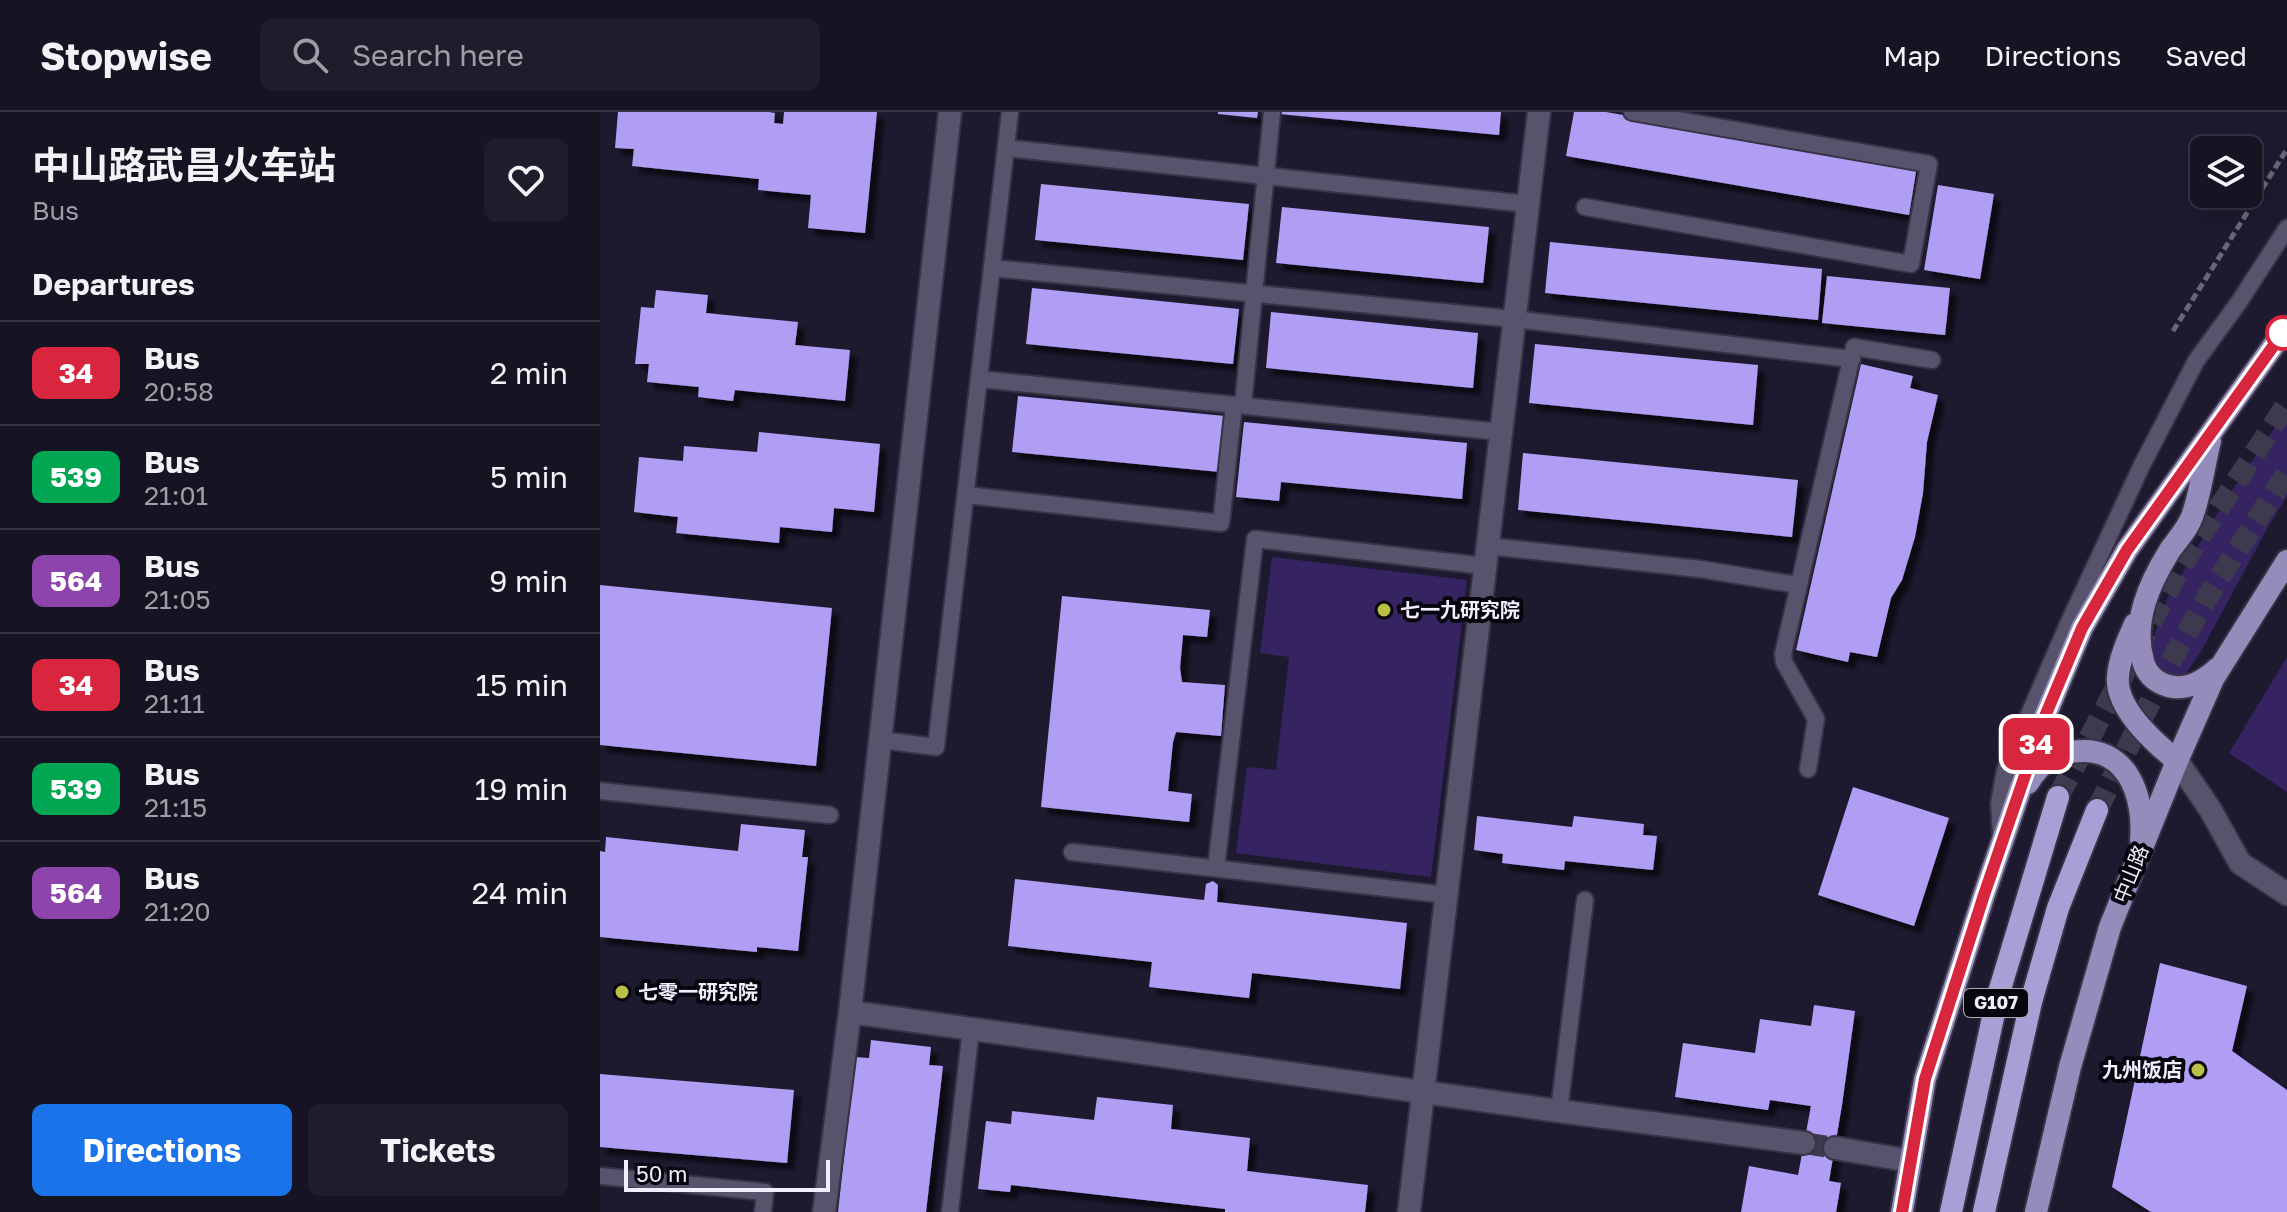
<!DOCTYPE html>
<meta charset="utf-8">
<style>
body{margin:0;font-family:"Golos Text","Noto Sans SC",sans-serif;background:#1f1c2b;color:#f1f3f6;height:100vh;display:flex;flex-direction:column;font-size:30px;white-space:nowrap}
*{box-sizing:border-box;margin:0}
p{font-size:26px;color:#9e9ea6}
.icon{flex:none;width:44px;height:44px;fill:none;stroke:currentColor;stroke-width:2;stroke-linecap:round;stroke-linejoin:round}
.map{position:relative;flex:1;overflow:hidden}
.drawer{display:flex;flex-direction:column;background:#161323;width:600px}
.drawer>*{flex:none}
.badge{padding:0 16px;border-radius:12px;font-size:28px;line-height:52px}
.fabs{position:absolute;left:1590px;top:24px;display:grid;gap:16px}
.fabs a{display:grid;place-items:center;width:72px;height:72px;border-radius:12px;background:#161323;box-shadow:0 8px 32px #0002,0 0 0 2px #353241;font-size:40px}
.scale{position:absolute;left:24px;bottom:20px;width:206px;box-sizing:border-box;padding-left:8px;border:4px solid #f1efff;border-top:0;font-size:22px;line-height:28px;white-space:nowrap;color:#f1efff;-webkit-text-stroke:6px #07060f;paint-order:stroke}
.map>.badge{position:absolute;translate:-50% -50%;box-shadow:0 0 0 4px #fff}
h2{padding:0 32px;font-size:30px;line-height:72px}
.round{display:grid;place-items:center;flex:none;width:84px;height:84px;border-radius:12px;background:#1f1c2b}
.summary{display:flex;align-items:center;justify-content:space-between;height:136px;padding:0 32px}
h1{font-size:38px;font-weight:700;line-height:60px}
.button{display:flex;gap:16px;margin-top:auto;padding:16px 32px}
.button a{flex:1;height:92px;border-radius:12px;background:#1a73e8;color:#fff;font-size:32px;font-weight:700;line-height:92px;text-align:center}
.button a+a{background:#1f1c2b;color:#f1f3f6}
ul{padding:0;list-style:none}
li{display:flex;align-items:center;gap:24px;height:104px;padding:0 32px;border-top:2px solid #353241}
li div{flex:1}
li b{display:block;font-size:30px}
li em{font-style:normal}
li .badge{min-width:88px;font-weight:700;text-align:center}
header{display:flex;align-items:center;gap:48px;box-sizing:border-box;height:112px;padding:0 40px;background:#161323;border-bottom:2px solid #353241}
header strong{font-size:38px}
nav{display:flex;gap:44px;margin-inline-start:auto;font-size:28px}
.search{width:560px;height:72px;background:#1f1c2b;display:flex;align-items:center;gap:20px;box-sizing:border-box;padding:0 28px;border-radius:12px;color:#9e9ea6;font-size:30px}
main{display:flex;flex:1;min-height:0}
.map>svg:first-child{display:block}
.green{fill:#362462}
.building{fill:#af9ef4;filter:url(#shadow)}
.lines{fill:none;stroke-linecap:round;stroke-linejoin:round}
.minor-tunnel{stroke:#3d394e;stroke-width:22;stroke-dasharray:22 11;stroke-linecap:butt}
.trunk-tunnel{stroke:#3d394e;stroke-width:22;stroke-dasharray:22 11;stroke-linecap:butt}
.service-casing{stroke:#373345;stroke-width:20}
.minor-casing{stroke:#373345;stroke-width:26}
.primary-casing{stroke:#373345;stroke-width:26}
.trunk-casing{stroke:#373345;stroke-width:26}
.path{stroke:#6a667a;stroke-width:5;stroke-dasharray:8 4;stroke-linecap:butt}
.service{stroke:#58536d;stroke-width:16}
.minor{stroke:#58536d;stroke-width:22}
.primary{stroke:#958cbc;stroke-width:22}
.trunk{stroke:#a99fd6;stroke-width:22}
.line-casing{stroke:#fff;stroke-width:18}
.line{stroke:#d7263d;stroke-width:12}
.stop-dot{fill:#fff;stroke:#d7263d;stroke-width:4}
.poi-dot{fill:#b9c046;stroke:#07060f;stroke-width:3}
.labels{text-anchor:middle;stroke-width:8;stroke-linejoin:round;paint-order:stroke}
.shield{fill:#07060f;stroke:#aba9b7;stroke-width:2}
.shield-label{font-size:18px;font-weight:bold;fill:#f1efff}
.poi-label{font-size:20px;font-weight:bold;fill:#f1efff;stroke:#07060f;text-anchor:start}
.street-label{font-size:20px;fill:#f1efff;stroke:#07060f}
</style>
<header>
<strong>Stopwise</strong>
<div class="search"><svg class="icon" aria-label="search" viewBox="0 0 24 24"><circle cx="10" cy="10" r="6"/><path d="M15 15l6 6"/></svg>Search here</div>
<nav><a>Map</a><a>Directions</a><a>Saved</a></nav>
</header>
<main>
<section class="drawer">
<div class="summary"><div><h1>中山路武昌火车站</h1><p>Bus</p></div><a class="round"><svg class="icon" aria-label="heart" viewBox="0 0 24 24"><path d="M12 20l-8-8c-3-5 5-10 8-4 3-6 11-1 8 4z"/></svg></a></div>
<h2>Departures</h2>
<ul>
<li><span class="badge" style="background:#d7263d;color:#fff">34</span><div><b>Bus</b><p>20:58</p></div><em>2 min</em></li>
<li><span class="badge" style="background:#00a651;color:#fff">539</span><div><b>Bus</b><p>21:01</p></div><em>5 min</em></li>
<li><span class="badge" style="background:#8e44ad;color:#fff">564</span><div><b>Bus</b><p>21:05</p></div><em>9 min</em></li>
<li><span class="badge" style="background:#d7263d;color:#fff">34</span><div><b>Bus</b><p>21:11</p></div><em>15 min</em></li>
<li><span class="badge" style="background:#00a651;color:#fff">539</span><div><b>Bus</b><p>21:15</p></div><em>19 min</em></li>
<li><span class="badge" style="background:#8e44ad;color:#fff">564</span><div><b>Bus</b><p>21:20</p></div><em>24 min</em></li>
</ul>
<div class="button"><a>Directions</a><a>Tickets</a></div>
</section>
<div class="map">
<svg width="1687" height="1100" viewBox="0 0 1687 1100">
<defs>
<filter id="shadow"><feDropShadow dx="7" dy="7" stdDeviation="2" flood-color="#0009"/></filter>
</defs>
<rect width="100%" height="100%" fill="#1d192f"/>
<g class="green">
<polygon points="1687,298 1687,384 1667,417 1600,541 1585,563 1569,562 1559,557 1553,550 1549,539 1567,487 1624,390"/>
<polygon points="672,445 867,468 831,765 636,741 647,655 676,658 689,545 660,541"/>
<polygon points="1687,545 1687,680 1629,641"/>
</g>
<g class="building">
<polygon points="18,0 169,0 175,1 174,11 183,12 184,0 277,0 265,121 208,116 211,83 158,78 159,67 32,54 34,37 15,36"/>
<polygon points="618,0 658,0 657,6 618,2"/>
<polygon points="679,0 901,0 899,23 679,2"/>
<polygon points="974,0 1006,0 1317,54 1309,103 966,44"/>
<polygon points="441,72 649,92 643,148 435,128"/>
<polygon points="1338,73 1394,82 1380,167 1324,158"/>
<polygon points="682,95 889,115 883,171 676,151"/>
<polygon points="950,130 1222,157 1218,208 945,181"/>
<polygon points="1227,164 1350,176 1345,223 1222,211"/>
<polygon points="432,176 639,197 633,252 426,232"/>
<polygon points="56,178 108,183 106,201 198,210 195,233 250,238 245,289 135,278 133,289 98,285 99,275 47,270 49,252 35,252 41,195 54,196"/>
<polygon points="671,200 878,221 873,276 666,256"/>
<polygon points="935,232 1158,253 1153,313 929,291"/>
<polygon points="1261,252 1313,264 1310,276 1338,283 1327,330 1323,381 1315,425 1302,468 1291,486 1277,545 1250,540 1248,550 1196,538"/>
<polygon points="418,284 625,304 620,360 412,340"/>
<polygon points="644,310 867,331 862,387 681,370 679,389 636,385"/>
<polygon points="159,320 280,332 274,400 234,396 232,420 180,415 179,431 76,421 78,405 34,400 39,345 83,349 84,334 157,340"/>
<polygon points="923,341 1198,368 1192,425 918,398"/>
<polygon points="0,473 232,496 216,654 0,633"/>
<polygon points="462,484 610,498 607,525 583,523 580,556 582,570 625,573 621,624 576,620 573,630 568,679 592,682 589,710 441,695"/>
<polygon points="1253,675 1349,706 1314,814 1218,783"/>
<polygon points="877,704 972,715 974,704 1044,712 1043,723 1057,724 1053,758 965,749 964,758 902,751 903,742 874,738"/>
<polygon points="141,712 205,718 202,745 208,745 198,839 157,835 157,840 0,825 0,739 5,740 6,725 138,739"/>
<polygon points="415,767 604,788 606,772 613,769 618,773 617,790 807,811 800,877 652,861 649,886 549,875 552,850 408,834"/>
<polygon points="1560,851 1647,874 1632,939 1687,978 1687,1100 1551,1100 1512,1075"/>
<polygon points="1214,893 1255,899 1242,993 1229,1069 1241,1071 1236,1100 1141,1100 1149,1054 1198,1063 1211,994 1170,988 1168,998 1075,985 1083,931 1155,941 1160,907 1211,914"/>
<polygon points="271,928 331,935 329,953 343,954 326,1100 238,1100 255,945 269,946"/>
<polygon points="0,962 194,978 187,1051 0,1035"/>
<polygon points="497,985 573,993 571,1017 650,1026 647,1059 768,1073 765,1100 625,1100 625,1097 411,1073 410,1080 378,1077 386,1009 411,1012 412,999 494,1008"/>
</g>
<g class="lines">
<polyline class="minor-tunnel" points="1204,1031 1235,1036"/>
<g class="trunk-tunnel">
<polyline points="1458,685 1581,454 1687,292"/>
<polyline points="1497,698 1568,554 1611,479 1687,361"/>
</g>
<defs>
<g id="service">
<polyline points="406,36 927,92"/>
<polyline points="985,95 1311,152 1329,52 1032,0"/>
<polyline points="392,156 914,207 1252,247"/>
<polyline points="379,267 901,320"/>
<polyline points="643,293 672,0"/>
<polyline points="366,383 621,411 634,293"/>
<polyline points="888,434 1100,457 1198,473"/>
<polyline points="281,628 336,635 410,0"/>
<polyline points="1208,657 1216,607 1184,550 1183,542 1254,235 1332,248"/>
<polyline points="0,679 230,703"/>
<polyline points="1401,723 1399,692 1405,658 1469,510 1542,353 1596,249 1639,190 1687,116"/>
<polyline points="472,740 847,783"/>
<polyline points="616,756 655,427 885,454"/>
<polyline points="959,999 985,788"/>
<polyline points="0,1064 165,1080 163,1100"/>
<polyline points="350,1100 371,917"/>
</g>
<g id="minor">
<polyline points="350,0 250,900 959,999 1204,1031"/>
<polyline points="1577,649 1610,697 1640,751 1687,782"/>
<polyline points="1235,1036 1311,1049"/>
<polyline points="224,1100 250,900"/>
<polyline points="809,1100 939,0"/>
</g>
<g id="primary">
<path d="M1610,329C1604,353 1601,378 1593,402C1589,415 1578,427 1570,438C1549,472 1532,509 1543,549C1547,564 1559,573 1574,575C1591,577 1605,568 1618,556"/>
<path d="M1535,512C1528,528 1519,547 1518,565C1515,596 1555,631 1577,649"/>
<path d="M1428,671C1433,662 1444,649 1454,644C1459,641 1467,641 1472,640C1526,631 1545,683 1541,728"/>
<polyline points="1302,1100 1325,967 1384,783 1446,602 1482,516 1527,438 1687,215"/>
<polyline points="1436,1100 1470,955 1510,815 1577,649 1613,567 1687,449"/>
</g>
<g id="trunk">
<polyline points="1351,1100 1397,887 1458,685"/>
<polyline points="1384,1100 1431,890 1458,796 1497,698"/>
</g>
</defs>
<use href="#service" class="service-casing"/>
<use href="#minor" class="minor-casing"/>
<use href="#primary" class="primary-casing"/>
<use href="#trunk" class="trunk-casing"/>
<polyline class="path" points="1573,219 1687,37"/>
<use href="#service" class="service"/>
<use href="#minor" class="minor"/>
<use href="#primary" class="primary"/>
<use href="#trunk" class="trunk"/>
</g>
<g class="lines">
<defs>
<polyline id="line" points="1302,1100 1325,967 1384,783 1446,602 1482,516 1527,438 1687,215"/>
</defs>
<use href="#line" class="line-casing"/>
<use href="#line" class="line"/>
</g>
<circle class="stop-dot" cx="1683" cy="221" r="16"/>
<g class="poi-dot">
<circle cx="784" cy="498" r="8"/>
<circle cx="22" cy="880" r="8"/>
<circle cx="1598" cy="958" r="8"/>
</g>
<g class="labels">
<rect class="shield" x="1364" y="877" width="64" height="28" rx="6"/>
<g class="shield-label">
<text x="1396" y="897">G107</text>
</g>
<g class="poi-label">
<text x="800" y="505">七一九研究院</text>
<text x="38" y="887">七零一研究院</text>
<text x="1582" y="965" text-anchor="end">九州饭店</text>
</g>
<g class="street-label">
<text transform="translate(1531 762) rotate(-68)" y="7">中山路</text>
</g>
</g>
</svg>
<div class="fabs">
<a><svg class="icon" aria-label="layers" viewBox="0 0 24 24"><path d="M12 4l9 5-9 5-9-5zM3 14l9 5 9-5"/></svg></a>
</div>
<div class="scale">50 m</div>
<b class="badge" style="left:1436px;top:632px;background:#d7263d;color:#fff">34</b>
</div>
</main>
